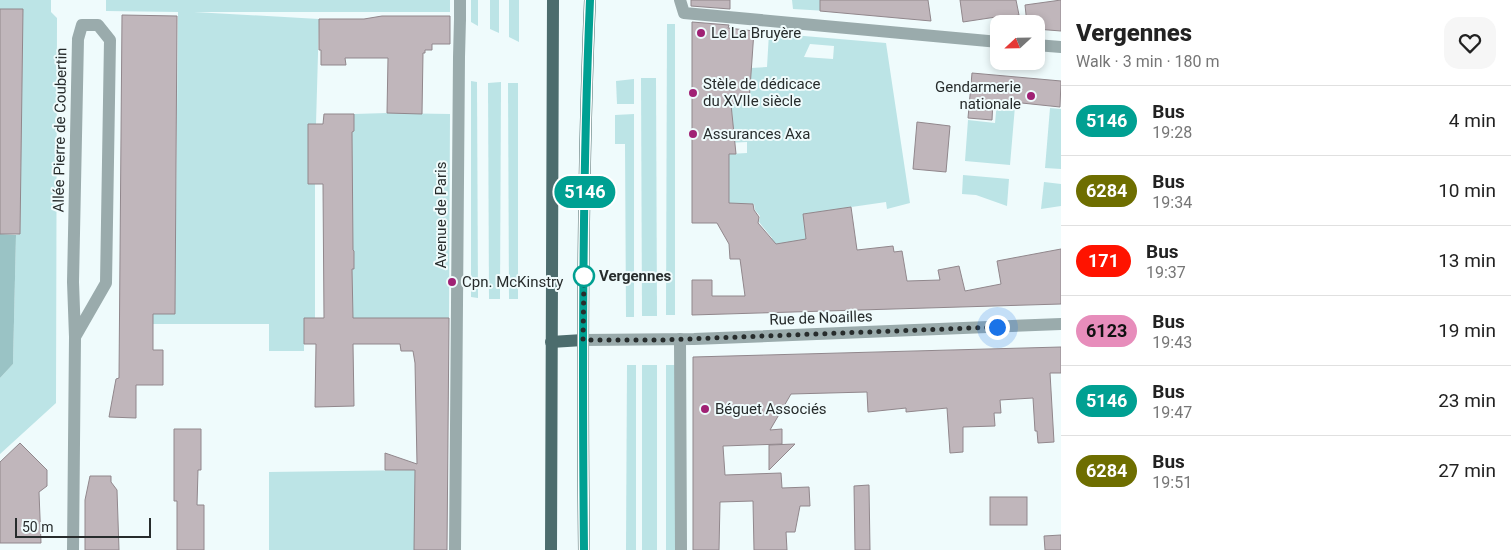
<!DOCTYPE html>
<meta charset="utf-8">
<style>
body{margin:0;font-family:Roboto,sans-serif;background:#f6f6f6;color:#222;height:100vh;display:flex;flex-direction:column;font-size:19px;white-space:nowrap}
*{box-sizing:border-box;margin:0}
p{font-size:16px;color:#767676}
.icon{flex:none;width:28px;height:28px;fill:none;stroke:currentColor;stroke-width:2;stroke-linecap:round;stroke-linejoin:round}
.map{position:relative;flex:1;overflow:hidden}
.panel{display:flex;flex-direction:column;background:#fff;width:450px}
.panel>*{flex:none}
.badge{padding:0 10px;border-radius:16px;font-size:18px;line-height:32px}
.needle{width:32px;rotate:248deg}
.controls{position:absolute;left:990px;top:15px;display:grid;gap:10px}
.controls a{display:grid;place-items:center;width:55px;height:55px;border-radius:10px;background:#fff;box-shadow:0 2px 8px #0003;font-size:25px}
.scale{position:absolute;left:15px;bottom:12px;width:136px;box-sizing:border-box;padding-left:5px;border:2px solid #272c2c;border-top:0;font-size:14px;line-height:18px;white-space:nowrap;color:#272c2c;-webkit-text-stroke:4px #effbfc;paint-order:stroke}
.you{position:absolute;width:25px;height:25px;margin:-12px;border:4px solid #fff;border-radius:50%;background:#1a73e8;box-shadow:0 0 0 8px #1a73e833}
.map>.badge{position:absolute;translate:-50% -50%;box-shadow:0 0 0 2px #fff}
.round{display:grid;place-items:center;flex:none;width:52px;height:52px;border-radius:15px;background:#f6f6f6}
.head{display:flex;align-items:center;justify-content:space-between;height:85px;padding:0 15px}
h1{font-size:24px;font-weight:800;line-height:38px}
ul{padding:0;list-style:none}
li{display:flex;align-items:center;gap:15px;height:70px;padding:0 15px;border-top:1px solid #e0e0e0}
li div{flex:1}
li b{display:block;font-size:19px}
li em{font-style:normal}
li .badge{min-width:55px;font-weight:700;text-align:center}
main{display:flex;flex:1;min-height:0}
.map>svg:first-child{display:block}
.green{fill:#bce4e6;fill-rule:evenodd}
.water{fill:#9ac3c5}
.building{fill:#c0b6bb;stroke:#91878c}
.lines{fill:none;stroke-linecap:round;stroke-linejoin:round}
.pedestrian{stroke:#9aabac;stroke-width:12}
.minor{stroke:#9aabac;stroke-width:12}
.tertiary{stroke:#9aabac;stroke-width:12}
.primary{stroke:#4c6c6d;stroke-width:12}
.line-casing{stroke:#fff;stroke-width:11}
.line{stroke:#00a092;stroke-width:8}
.walk{stroke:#272c2c;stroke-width:5;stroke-dasharray:0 9}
.poi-dot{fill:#a02174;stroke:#effbfc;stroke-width:2}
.stop-dot{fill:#fff;stroke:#00a092;stroke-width:2.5}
.labels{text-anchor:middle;stroke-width:4;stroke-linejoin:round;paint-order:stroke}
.poi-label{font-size:15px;fill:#272c2c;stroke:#effbfc;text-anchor:start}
.street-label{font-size:15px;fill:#272c2c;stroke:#effbfc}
.stop-label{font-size:15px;font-weight:bold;fill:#272c2c;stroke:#effbfc;text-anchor:start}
</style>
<main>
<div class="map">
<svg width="1061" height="550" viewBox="0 0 1061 550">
<rect width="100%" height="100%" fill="#effbfc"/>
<g class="green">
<polygon points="0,0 51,0 51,12 57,18 56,403 0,454 0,378 13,364 16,235 20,234 23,9 0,9"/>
<polygon points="106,0 450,0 450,12 194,12 319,19 316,124 308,124 308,184 315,184 315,318 304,318 304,351 269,351 269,324 153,324 152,314 175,314 178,12 106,11"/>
<polygon points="471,0 478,0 478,26 471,22"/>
<polygon points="490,0 499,0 499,33 490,29"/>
<polygon points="509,0 519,0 519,42 509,37"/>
<polygon points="792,0 828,0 827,11 793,9"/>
<polygon points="667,24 675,24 675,315 666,315"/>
<path d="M769,33L886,43L910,203L887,209L886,202L803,214L806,239L778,244L760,248L772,238L759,222L760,216L755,210L754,204L729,203V154L747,153V142L726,143L733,121L732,112L720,113L721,104L749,102L751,68L767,67ZM810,44L834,46L833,59L804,57Z"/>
<polygon points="641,78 656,78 657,316 642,316"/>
<polygon points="634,79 634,104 617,104 616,81"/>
<polygon points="471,81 477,82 478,298 471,297"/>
<polygon points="501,82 500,299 489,299 488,83"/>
<polygon points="508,83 518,83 518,299 509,299"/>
<polygon points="997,102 1005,103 1005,105 1015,106 1010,165 965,161 968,120 995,123"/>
<polygon points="1050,108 1061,109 1061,169 1045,168"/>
<polygon points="387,113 450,114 449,318 353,318 352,269 354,269 354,251 353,250 352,132 354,131 354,114"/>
<polygon points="634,114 634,317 626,317 625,144 615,144 615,115"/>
<polygon points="963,175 1009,179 1007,206 976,195 962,194"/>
<polygon points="1044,182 1061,184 1061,206 1041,209"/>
<polygon points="627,365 636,365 636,550 626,550"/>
<rect x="642" y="365" width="15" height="185"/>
<rect x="666" y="365" width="9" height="185"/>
<polygon points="416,470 415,550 269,550 269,472"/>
</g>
<polygon class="water" points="0,234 16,235 13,364 0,378"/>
<g class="building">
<polygon points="691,0 730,0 730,9 691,6"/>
<polygon points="820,0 928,0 931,21 820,11"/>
<polygon points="960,0 1016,0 1019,15 997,19 996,17 963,22"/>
<polygon points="1061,0 1061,31 1036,29 1036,24 1027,24 1025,5"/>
<polygon points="0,9 23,9 20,234 0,234"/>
<polygon points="122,15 177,16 175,314 153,314 153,350 163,350 163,385 136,385 136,418 109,417 116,379 119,378"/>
<polygon points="382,16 450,16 450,44 432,44 432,50 425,50 425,53 423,53 422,114 387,113 388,58 345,58 346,65 321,65 321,50 319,50 319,19 364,19"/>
<polygon points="692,22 729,25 728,28 754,31 749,102 731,104 736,154 729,154 729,203 753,204 754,210 759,217 758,223 776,244 806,239 803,214 851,207 857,250 893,246 894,252 902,251 907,281 940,280 938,270 959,266 965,291 1001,284 997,261 1061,249 1061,304 692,315 692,280 712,280 712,296 745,296 740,259 730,259 729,244 717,223 692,223"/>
<polygon points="972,73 1061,81 1060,107 993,100 992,120 968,118"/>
<polygon points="324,114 354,114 354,131 352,132 353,250 354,251 354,269 352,269 353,318 449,318 447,550 414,550 415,470 385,470 385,453 417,464 415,363 413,351 401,351 400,344 353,344 354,406 315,407 316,344 304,344 304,318 324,318 323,184 308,184 308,124 323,124"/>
<polygon points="917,122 950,126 946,172 913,169"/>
<polygon points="1061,347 1061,373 1050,373 1054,442 1038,443 1037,431 1035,431 1033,398 1000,400 1001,413 994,413 995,426 963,427 963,452 950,453 947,408 906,412 906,408 868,412 867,392 791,394 770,430 782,429 782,444 723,446 725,475 781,473 782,488 809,487 810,506 800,506 795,532 786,532 787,550 754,550 753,501 720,502 719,550 693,550 693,357"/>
<polygon points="174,429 201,429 201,470 198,470 197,505 204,505 204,550 177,550 177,501 174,501"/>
<polygon points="20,443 47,470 47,486 39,492 41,543 0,543 0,462"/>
<polygon points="795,444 769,470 769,445"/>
<polygon points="90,476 111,476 111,482 117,490 119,550 85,550 85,500"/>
<polygon points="869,485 870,550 855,550 854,486"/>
<rect x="990" y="497" width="37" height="28"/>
<polygon points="1061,535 1061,550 1045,550 1044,536"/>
</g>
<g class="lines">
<polyline class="pedestrian" points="457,304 459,57 460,19"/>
<g class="minor">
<polyline points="460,0 460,19"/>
<polyline points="680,0 684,13 999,42"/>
<polyline points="1036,45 1061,47"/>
<polyline points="680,339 681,550"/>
<polyline points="73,550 75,337 73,282 78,39 82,25 98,25 110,40 106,283 75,337"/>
<polyline points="455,550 457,304"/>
</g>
<polyline class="tertiary" points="583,340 694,339 1061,324"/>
<g class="primary">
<polyline points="551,342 583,340"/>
<polyline points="551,550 553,0"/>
<path d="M584,550C582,367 582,183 590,0"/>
</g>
</g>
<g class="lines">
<defs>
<path id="line" d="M584,550C582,367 582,183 590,0"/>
</defs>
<use href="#line" class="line-casing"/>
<use href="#line" class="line"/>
<polyline class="walk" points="584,276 583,340 661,340 997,327"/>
</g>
<g class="poi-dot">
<circle cx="701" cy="33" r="5"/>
<circle cx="693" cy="93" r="5"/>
<circle cx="1031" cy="96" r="5"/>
<circle cx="693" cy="134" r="5"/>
<circle cx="452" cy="282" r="5"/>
<circle cx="705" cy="409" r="5"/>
</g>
<circle class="stop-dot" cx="584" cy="276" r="10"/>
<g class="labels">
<g class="poi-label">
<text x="711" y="38">Le La Bruyère</text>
<text x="703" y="89">Stèle de dédicace<tspan x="703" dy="17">du XVIIe siècle</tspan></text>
<text x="1021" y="92" text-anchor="end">Gendarmerie<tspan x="1021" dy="17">nationale</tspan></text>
<text x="703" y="139">Assurances Axa</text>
<text x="462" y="287">Cpn. McKinstry</text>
<text x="715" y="414">Béguet Associés</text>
</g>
<g class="street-label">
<text transform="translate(60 130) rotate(-89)" y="5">Allée Pierre de Coubertin</text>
<text transform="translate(441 215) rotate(-90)" y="5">Avenue de Paris</text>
<text transform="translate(821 318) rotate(-2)" y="5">Rue de Noailles</text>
</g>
<g class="stop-label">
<text x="599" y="281">Vergennes</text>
</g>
</g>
</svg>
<div class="controls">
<a><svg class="needle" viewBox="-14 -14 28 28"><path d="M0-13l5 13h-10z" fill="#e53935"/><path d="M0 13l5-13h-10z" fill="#767676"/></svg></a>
</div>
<div class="scale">50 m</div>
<div class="you" style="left:997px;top:327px"></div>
<b class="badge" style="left:585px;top:192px;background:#00a092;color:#fff">5146</b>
</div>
<section class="panel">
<div class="head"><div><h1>Vergennes</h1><p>Walk · 3 min · 180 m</p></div><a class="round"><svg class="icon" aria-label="heart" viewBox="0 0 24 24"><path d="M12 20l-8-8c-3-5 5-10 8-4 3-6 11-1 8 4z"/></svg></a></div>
<ul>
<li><span class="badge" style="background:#00a092;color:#fff">5146</span><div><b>Bus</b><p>19:28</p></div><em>4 min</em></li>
<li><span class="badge" style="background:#6e6e00;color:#fff">6284</span><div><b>Bus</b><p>19:34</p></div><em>10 min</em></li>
<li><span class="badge" style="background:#ff1300;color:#fff">171</span><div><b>Bus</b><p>19:37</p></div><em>13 min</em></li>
<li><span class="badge" style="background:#e78dbb;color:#111">6123</span><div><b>Bus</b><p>19:43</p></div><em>19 min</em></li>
<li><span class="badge" style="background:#00a092;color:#fff">5146</span><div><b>Bus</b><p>19:47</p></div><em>23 min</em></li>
<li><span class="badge" style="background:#6e6e00;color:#fff">6284</span><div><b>Bus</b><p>19:51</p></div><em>27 min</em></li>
</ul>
</section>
</main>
